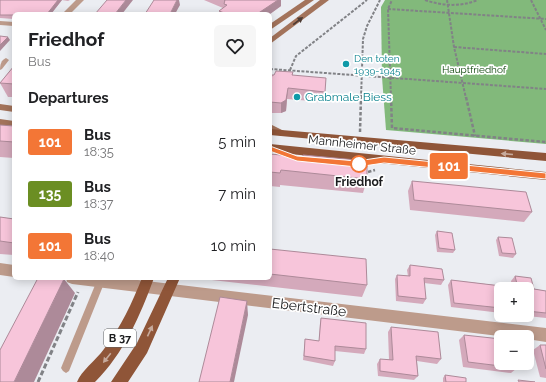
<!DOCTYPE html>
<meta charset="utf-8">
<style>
body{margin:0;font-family:Raleway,sans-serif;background:#f6f6f6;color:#202124;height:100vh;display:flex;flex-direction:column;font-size:15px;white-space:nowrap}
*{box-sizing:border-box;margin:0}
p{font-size:13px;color:#757577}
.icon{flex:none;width:22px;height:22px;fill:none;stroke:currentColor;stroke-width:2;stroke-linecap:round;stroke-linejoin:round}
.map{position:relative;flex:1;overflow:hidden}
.sheet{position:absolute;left:12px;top:12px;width:260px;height:268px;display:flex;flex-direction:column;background:#fff;border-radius:6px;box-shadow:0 2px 10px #0003}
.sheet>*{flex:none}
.badge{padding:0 8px;border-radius:3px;font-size:14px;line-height:26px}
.fabs{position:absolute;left:494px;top:282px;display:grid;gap:8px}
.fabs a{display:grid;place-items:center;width:40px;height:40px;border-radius:6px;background:#fff;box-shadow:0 2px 10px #0003;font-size:20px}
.map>.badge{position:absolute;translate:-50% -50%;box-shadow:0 0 0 2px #fff}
h2{padding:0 16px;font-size:15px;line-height:36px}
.round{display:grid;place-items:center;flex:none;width:42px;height:42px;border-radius:6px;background:#f6f6f6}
.overview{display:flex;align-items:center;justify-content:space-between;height:68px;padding:0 16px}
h1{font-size:19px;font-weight:700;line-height:30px}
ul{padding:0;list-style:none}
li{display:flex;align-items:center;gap:12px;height:52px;padding:0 16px}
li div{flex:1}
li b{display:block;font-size:15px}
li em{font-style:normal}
li .badge{min-width:44px;font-weight:700;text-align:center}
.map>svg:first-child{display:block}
.forest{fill:#82b97b}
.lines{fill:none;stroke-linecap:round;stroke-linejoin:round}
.path-far2{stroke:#818286;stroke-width:2;stroke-dasharray:3 1.5;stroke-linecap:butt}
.path-far1{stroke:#818286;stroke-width:2.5;stroke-dasharray:3.5 2;stroke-linecap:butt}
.path{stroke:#818286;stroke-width:3;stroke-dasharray:5 2.5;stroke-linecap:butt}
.service{fill:#bd9b8b;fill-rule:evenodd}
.minor{fill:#bd9b8b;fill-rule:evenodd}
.secondary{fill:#a3735b;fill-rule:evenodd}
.primary{fill:#8f5538;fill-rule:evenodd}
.wall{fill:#d4a9bb}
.shaded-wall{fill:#ad8a99}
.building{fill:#f7c5da;stroke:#ad8a99}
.oneway{fill:#4b3a33}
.oneway2{fill:#c7aa9c}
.line{fill:#f37636;stroke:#fff}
.culture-dot{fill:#0f9aa8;stroke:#fff;stroke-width:1.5}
.stop-dot{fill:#fff;stroke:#f37636;stroke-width:2}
.labels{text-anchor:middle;stroke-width:3.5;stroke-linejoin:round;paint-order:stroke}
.far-culture-label{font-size:10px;fill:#0d838f;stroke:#fff;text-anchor:start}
.far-park-label{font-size:10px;fill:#053f00;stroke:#fff}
.shield{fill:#fff;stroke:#5f6062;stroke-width:1}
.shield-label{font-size:11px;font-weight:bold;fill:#1b1c1e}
.culture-label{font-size:12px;fill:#0d838f;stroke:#fff;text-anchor:start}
.street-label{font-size:12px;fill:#1b1c1e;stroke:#fff}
.stop-label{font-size:12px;font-weight:bold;fill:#1b1c1e;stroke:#fff}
.near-street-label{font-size:14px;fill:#1b1c1e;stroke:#fff}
</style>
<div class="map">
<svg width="546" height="382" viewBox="0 0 546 382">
<rect width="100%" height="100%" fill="#ebedf2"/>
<polygon class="forest" points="385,0 546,0 546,144 386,130 382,77 381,7"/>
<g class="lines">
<g class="path-far2">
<path d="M425,0C443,6 460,7 478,0"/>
<polyline points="447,0 454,47 466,98"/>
<polyline points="531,0 546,30"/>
<polyline points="388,9 546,19"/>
<polyline points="454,47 546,54"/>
<polyline points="270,69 546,89"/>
<polyline points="290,70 296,56 367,0"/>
<polyline points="361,98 363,39 367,26 380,0"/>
<polyline points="391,98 388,9 392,0"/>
</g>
<g class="path-far1">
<polyline points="391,97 392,128 546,142"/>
<polyline points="466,97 475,136"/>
<polyline points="360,132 361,97"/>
<polyline points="368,172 375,170"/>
</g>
<polyline class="path" points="38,382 78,292"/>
<g class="service">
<path d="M6,58L9,60L2,69L0,70C0,65 1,60 6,58Z"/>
<polygon points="273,148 277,148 299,157 300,159 299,161 295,161 273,152 272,150"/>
<polygon points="98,278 104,278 105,281 69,371 66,373 63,371 61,368"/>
</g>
<g class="minor">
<polygon points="76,0 84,0 70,14 62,14"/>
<polygon points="0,21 14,22 14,26 0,25"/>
<polygon points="0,263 14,265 14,277 0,275"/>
<polygon points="66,278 121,278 546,328 546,342 527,339 527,337 507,337 72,284 67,282"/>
</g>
<g class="secondary">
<polygon points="305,0 314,0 270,30 270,24"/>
<polygon points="320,0 329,0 270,44 270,38"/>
<polygon points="0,104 14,106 14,112 0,110"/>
<polygon points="0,119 14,121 14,127 0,125"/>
<polygon points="270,124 284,131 286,133 284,135 281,136 270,131"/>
</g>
<g class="primary">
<polygon points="270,129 546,153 546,161 270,135"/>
<polygon points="270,144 546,172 546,180 270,152"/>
<path d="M142,278H154C140,316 124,353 95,382H77C81,371 96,360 104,349C121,327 132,303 142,278Z"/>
<polygon points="168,278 180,278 147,353 128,382 111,382 137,343"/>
</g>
</g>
<g class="wall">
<polygon points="0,0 70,0 68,1 62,0 51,14 14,14 14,19 0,18"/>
<polygon points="204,0 281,0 281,6 270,14 219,14 219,11 223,8"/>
<polygon points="14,66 14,97 8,97 0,83"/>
<polygon points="293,72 293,76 326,78 323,102 287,99 286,111 281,113 270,113 270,84 274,75"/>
<polygon points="0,125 14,126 14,158 0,157"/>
<polygon points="270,154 367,179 363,193 280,185 280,187 270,186"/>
<polygon points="412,181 532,212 524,222 410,210 408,191"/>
<polygon points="0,217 14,219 14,255 0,254"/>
<polygon points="437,231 455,250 453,253 437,252 435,235"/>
<polygon points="498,237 516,254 513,258 499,256 496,240"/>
<polygon points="270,249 367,285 362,297 194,278 270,278"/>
<polygon points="410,265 444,280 441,285 424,283 426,299 423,304 396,301 395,279 397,275 408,276 407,270"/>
<polygon points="515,276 534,289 546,291 546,318 518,315 527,315 527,289 501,289 501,313 451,307 448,285 451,280 512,287 511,281"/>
<polygon points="321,318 366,349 364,354 335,351 335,361 333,366 303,360 305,339 319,341 320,323"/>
<polygon points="391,327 441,359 437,364 417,361 418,376 414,380 378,376 377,364 380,359 389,360 388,332"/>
<polygon points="464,335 517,368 511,373 463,367 459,340"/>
<polygon points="540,345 546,345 546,378 540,377 533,350"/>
<polygon points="445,375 466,382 443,382 443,378"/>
</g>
<g class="shaded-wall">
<polygon points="58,0 62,0 51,14 47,14"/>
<polygon points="126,0 133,0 122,14 115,14"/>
<polygon points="177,0 179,0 180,5 175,14 170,14"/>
<polygon points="278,0 281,0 281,6 270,14 257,14"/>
<polygon points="8,37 10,40 0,51 0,45"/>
<polygon points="288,88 287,99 286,111 281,113 281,103"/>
<polygon points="64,279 75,293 34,382 14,382"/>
<polygon points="247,301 248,315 234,382 230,382"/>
</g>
<g class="building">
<polygon points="0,0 58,0 47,14 14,14 14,15 0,15"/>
<polygon points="107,0 126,0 115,14 95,14"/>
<polygon points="154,0 177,0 170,14 145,14"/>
<polygon points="224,0 278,0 257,14 227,14 219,11 227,5 224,4 225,0"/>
<polygon points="0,36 8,37 0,45"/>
<polygon points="14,66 14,84 0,83"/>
<polygon points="276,71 293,72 292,75 326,78 325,92 288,88 286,100 281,103 270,102 270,84 272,75 274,75"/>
<polygon points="0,125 14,126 14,142 0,141"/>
<polygon points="270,154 303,157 303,155 367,161 367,179 281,170 280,173 270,172"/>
<polygon points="412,181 526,192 532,212 414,200"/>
<polygon points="0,217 14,219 14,243 0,241"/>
<polygon points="437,231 452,233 455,250 439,248"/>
<polygon points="498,237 512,238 516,254 502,253"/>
<polygon points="270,249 366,259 367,285 270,274"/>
<polygon points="410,265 442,269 444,280 424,278 426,299 398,296 397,275 410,276"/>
<polygon points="515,276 531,278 534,289 546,291 546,313 527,311 527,289 501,289 501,308 454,303 451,280 518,288"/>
<polygon points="38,278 59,278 64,279 14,382 0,382 0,350"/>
<polygon points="220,297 247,301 230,382 199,382"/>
<polygon points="321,318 366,323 366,349 335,346 335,361 304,356 305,339 319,341"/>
<polygon points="391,327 438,332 441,359 416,356 418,376 380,371 380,359 393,360"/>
<polygon points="464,335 501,339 501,363 516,363 517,368 468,362"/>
<polygon points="540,345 546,345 546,369"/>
<polygon points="445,375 466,378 466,382 446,382"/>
<polygon points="518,380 535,382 519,382"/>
</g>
<defs><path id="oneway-solid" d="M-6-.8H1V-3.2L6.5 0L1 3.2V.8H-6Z"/></defs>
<use class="oneway" href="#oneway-solid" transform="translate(298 21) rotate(-37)"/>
<g class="oneway2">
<use href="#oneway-solid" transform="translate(507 154) rotate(-175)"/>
<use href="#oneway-solid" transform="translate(150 331) rotate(-65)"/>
<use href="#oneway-solid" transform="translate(107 358) rotate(129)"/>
</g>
<polygon class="line" points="270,146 297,156 357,161 384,157 546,173 546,179 384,163 357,167 297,161 267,150 267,147"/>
<g class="culture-dot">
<circle cx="346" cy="64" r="4"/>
<circle cx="297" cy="97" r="4"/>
</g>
<circle class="stop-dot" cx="359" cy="164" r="8"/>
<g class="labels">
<g class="far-culture-label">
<text x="354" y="62">Den toten<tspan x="354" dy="12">1939-1945</tspan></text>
</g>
<g class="far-park-label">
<text x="474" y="73">Hauptfriedhof</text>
</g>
<rect class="shield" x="104" y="329" width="32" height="18" rx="3"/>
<g class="shield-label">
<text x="120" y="342">B 37</text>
</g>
<g class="culture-label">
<text x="305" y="101">Grabmale Biess</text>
</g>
<g class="street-label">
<text transform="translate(362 145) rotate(6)" y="4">Mannheimer Straße</text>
</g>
<g class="stop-label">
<text x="359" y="186">Friedhof</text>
</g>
<g class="near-street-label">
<text transform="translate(309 307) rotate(7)" y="5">Ebertstraße</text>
</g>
</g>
</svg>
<div class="fabs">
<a>+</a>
<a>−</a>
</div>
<b class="badge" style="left:449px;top:166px;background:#f37636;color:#fff">101</b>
<section class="sheet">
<div class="overview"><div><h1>Friedhof</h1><p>Bus</p></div><a class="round"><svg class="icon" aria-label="heart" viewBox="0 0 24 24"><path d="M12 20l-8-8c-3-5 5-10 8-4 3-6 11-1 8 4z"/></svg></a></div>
<h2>Departures</h2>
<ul>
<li><span class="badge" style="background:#f37636;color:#fff">101</span><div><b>Bus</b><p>18:35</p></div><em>5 min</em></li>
<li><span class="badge" style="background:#6b8e23;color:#fff">135</span><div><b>Bus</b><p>18:37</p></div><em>7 min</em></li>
<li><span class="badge" style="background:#f37636;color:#fff">101</span><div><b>Bus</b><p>18:40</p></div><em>10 min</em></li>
</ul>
</section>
</div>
